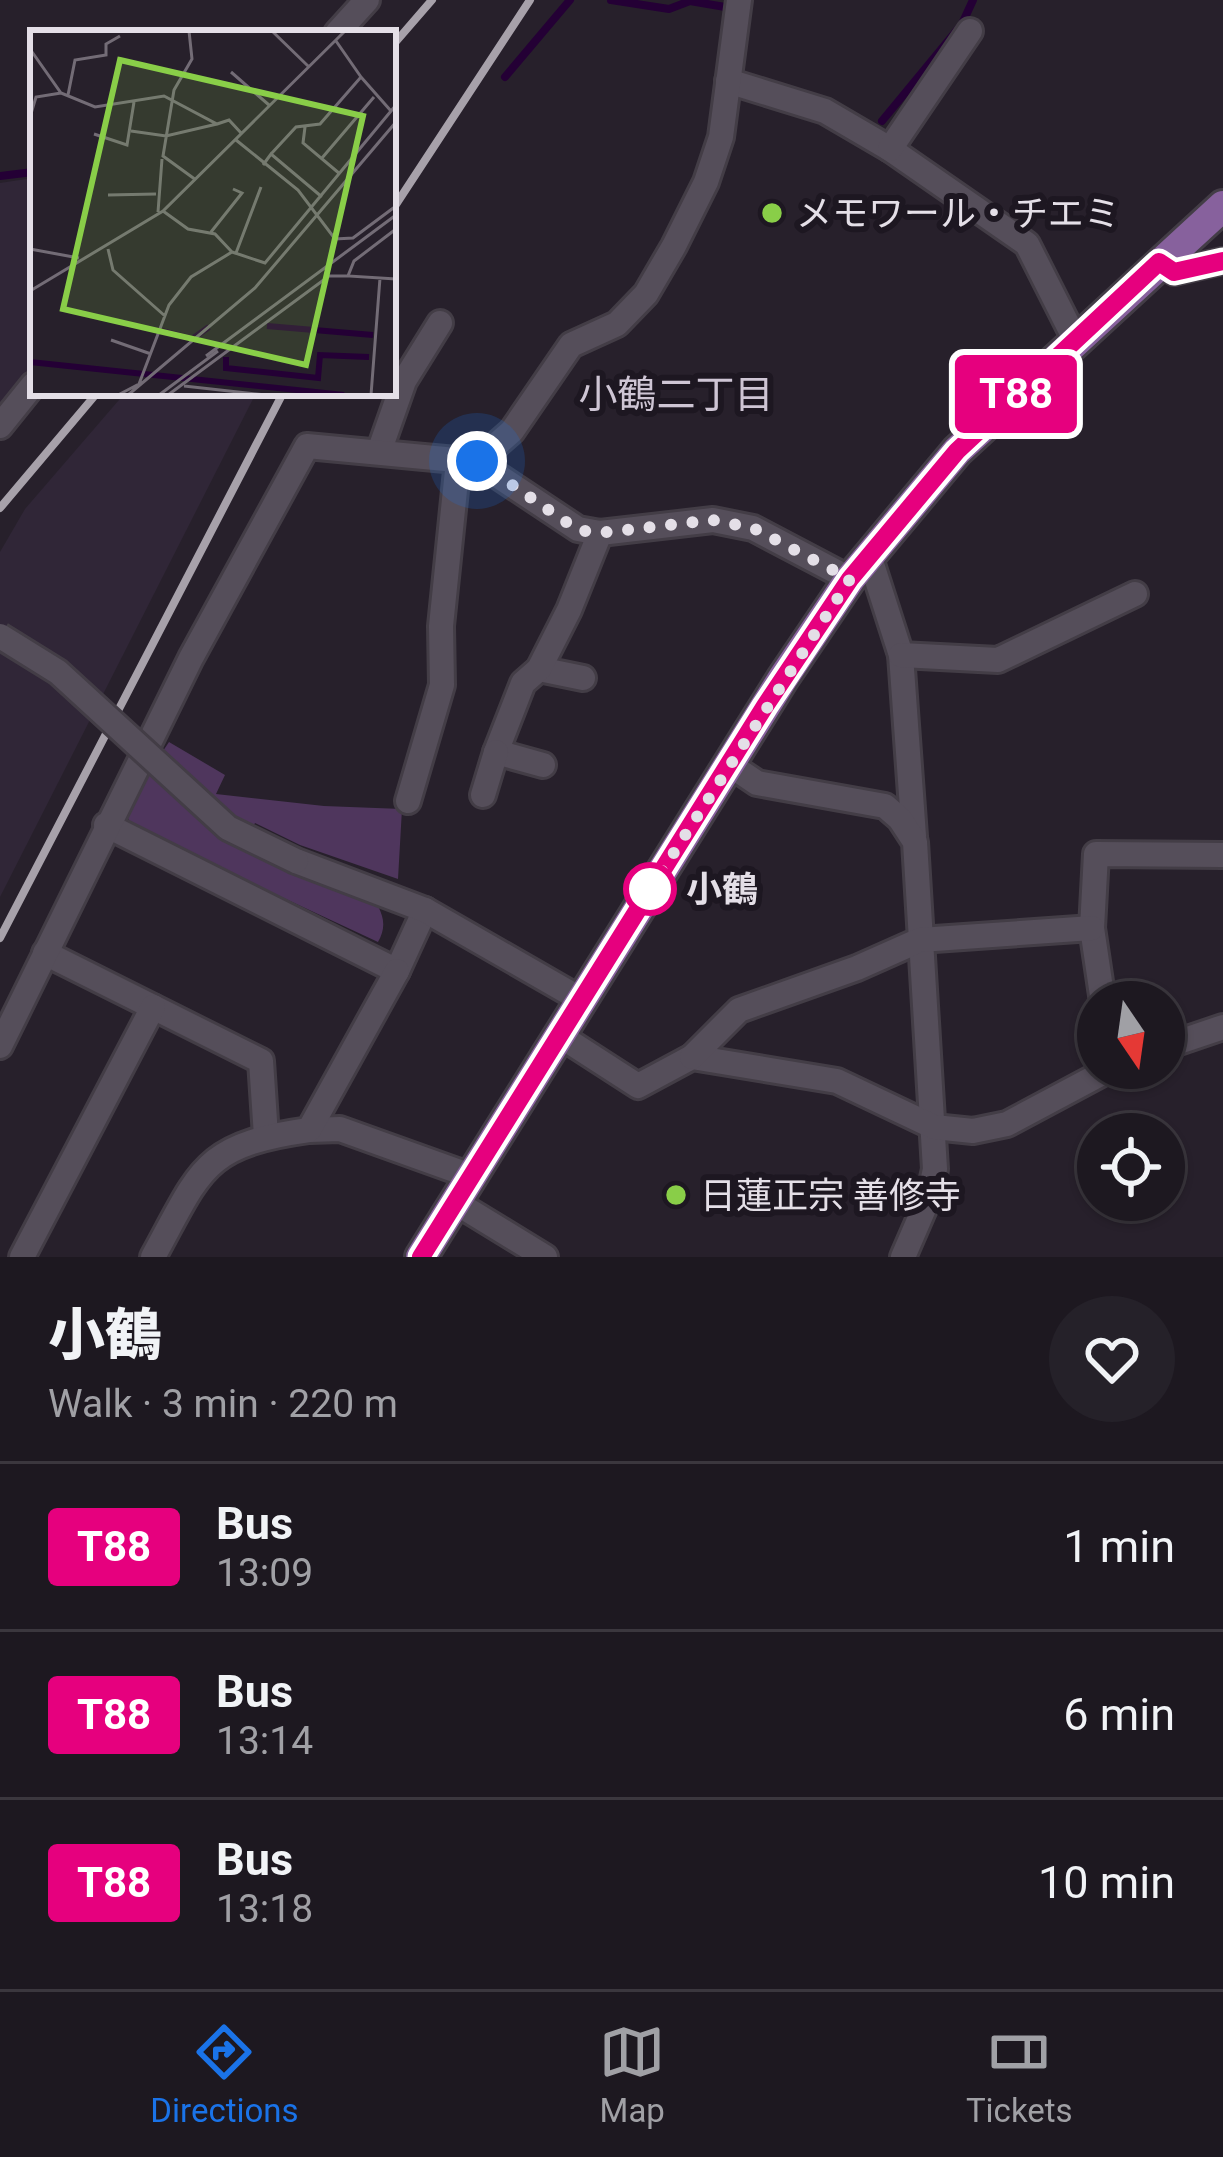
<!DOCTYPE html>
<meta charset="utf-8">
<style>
body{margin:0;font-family:Roboto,"Noto Sans JP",sans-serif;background:#252129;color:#f1f3f6;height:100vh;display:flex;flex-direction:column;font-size:45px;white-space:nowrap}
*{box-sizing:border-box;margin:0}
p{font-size:39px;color:#a0a0a5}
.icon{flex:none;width:66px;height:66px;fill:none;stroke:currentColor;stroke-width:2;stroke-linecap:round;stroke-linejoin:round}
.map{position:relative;height:1257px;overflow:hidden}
.sheet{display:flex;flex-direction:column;background:#1d1820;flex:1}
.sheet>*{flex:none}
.badge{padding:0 24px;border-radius:9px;font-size:42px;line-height:78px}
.needle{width:78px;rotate:167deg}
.controls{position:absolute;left:1077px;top:981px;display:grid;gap:24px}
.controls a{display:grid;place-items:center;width:108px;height:108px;border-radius:50%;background:#1d1820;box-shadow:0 3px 9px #0004,0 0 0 3px #3b373e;font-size:60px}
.you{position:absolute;width:60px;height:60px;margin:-30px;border:9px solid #fff;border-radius:50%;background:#1a73e8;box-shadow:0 0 0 18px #1a73e833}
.map>.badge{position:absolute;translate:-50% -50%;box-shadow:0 0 0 6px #fff}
.round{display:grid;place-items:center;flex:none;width:126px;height:126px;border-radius:63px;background:#252129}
.headline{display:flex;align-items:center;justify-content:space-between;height:204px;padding:0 48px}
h1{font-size:57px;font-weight:800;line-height:90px}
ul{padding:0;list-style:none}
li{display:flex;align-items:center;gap:36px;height:168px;padding:0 48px;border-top:3px solid #3b373e}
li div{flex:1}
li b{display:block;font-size:45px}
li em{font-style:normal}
li .badge{min-width:132px;font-weight:700;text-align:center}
.menu{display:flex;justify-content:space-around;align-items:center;height:168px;border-top:3px solid #3b373e;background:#1d1820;font-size:33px;color:#a0a0a5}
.menu a{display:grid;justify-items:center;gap:6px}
.menu .on{color:#1a73e8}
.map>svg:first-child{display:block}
.built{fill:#302637}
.green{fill:#4f365d}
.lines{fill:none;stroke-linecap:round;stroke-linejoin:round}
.stream{stroke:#240035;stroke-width:8}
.minor-casing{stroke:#433d46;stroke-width:30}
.major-casing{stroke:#433d46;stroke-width:36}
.minor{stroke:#554e5a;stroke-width:24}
.major{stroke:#87619d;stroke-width:30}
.rail{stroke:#a7a1aa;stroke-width:8}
.minor-bridge-casing{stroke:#433d46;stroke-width:30;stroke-linecap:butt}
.minor-bridge{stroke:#554e5a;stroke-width:24}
.line-casing{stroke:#fff;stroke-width:27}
.line{stroke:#e6007e;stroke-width:18}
.walk{stroke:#e4dfe7;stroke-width:12;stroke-dasharray:0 21.6}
.poi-dot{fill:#89ce48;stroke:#1d1721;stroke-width:4.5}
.stop-dot{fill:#fff;stroke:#e6007e;stroke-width:6}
.labels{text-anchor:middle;stroke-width:12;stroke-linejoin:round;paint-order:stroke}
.poi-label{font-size:36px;fill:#e4dfe7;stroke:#1d1721;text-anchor:start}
.stop-label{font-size:36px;font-weight:bold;fill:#e4dfe7;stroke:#1d1721;text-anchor:start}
.neighbourhood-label{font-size:39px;fill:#cec5d4;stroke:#1d1721}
.inset-river{fill:none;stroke:#240035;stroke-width:6}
.inset-road{fill:none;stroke:#736c76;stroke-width:3}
.view{fill:#89ce48;fill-opacity:0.15;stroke:#89ce48;stroke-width:6}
.inset-edge{fill:none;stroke:#e4dfe7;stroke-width:6}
</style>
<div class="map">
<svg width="1223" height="1257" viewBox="0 0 1223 1257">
<rect width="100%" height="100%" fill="#27202b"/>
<g class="built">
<polygon points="33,178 33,379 0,417 0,183"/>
<polygon points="125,393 256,393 0,897 0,552 25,509"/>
</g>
<path class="green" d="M169,742L225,775L216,794L324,806L402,809L398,879L300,845L255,823L243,845L297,873L378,906C385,920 385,929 378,942L144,833L130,823L124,809Z"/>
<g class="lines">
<g class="stream">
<polyline points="611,0 669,9 690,1 731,8"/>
<polyline points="505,77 570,0"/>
<polyline points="882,121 962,24 973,0"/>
<polyline points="0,176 33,172"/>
</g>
<defs>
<g id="minor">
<polyline points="337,33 367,0"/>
<polyline points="728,81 825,111 890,149 1027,244 1075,339"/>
<polyline points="890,149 970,31"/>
<polyline points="1159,262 1174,272 1223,261"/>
<polyline points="0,426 33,385"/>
<polyline points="379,452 404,381 440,323"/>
<polyline points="477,462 578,529 600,533 713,520 753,528 850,579"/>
<polyline points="869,555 901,655 914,836"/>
<polyline points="901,655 998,660 1135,594"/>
<polyline points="539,669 583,678"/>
<polyline points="729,764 757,783 885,806 900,819 915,842 935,1169 929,1197 903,1257"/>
<polyline points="543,765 496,752 523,683 539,669 569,610 600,533"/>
<polyline points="483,795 496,752"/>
<polyline points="408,801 442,685 441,626 458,461"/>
<polyline points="106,825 397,971 425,910"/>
<polyline points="296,861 425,910 580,999"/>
<polyline points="45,953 261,1061 266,1136"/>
<polyline points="1103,1002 1092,928 1096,854 1223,855"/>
<polyline points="559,1035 638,1086 692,1057 837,1081 934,1127 973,1131 1007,1124 1112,1068"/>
<polyline points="0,1046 191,658 307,446 477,462 512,431 571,345 617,324 646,294 674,246 706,182 721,137 739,0"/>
<polyline points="1164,1047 1223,1027"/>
<polyline points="692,1057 739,1010 857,968 920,940 1092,928"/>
<polyline points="309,1130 340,1129 471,1176"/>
<polyline points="455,1202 545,1257"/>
<polyline points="22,1257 153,1007"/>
<path d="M153,1257C201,1170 202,1145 309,1130L397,971"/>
</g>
<polyline id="major" points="421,1257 783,678 850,579 957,451 1223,206"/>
</defs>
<use href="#minor" class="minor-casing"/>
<use href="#major" class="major-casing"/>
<use href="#minor" class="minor"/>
<use href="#major" class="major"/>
<g class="rail">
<polyline points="393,45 432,0"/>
<polyline points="393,209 530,0"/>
<polyline points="0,508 97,393"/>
<polyline points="0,938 283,393"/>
</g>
<defs>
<polyline id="minor-bridge" points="0,636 58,672 228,828 296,861"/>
</defs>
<use href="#minor-bridge" class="minor-bridge-casing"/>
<use href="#minor-bridge" class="minor-bridge"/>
</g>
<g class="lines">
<defs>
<polyline id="line" points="421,1257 765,706 850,579 957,451 1159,262 1174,272 1223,261"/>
</defs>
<use href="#line" class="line-casing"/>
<use href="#line" class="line"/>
<polyline class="walk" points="477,461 578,530 599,533 712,520 753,528 850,579 646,896 650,889"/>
</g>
<g class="poi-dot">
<circle cx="772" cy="213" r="12"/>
<circle cx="676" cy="1195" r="12"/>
</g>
<circle class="stop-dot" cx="650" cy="889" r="24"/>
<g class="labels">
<g class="poi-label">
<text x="796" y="226">メモワール・チエミ</text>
<text x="700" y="1208">日蓮正宗 善修寺</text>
</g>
<g class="stop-label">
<text x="686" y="902">小鶴</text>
</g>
<g class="neighbourhood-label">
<text x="676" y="408">小鶴二丁目</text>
</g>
</g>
<g transform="translate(30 30)">
<rect width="366" height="366" fill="#27202b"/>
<path class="inset-river" d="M237,296L343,305M132,301L162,309L179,297M196,327V338L288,348L290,325L339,327M0,332L314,365"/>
<path class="inset-road" d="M159,1L162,29L144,60L133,126L166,150M242,1L278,36M306,11L331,47M0,19L31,63L65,77L134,66L187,94L199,90L212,104M201,42L239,75M38,65L45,30L76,25V14L90,6M0,87L6,67L31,63M275,97L273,113L310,144M101,101L136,106L187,94M64,104L97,115L104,72M206,110L268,160L305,209L323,208L366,176M241,124L266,97L290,94L331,47L361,81M292,128L344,67M233,135L241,124L292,167M78,165L126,164M133,181L158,199L185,204L202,222M128,182L132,129M366,199L324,231L318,246L366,249M181,202L212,163L203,159M0,219L49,228M78,219L83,240L135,286M206,223L231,157M0,261L133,181L315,1M81,310L121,324M176,326L366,185M154,356L236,365M88,365L109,354L139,275L161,247L202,222L235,233L366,75M98,365L225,258L366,92M129,365L188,321M138,365L299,246H318M341,365L350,248"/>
<path class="view" d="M90,30L333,86L276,335L33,279Z"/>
<rect width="366" height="366" class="inset-edge"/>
</g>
</svg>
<div class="controls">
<a><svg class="needle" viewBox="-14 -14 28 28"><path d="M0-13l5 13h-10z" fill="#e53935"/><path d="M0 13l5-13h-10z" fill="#a0a0a5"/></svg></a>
<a><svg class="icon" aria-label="locate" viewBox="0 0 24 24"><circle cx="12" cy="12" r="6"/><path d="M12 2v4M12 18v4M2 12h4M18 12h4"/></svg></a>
</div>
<div class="you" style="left:477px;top:461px"></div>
<b class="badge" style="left:1016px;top:394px;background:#e6007e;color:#fff">T88</b>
</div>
<section class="sheet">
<div class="headline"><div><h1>小鶴</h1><p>Walk · 3 min · 220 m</p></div><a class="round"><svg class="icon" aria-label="heart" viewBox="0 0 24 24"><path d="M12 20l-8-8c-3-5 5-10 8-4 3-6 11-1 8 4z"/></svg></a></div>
<ul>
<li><span class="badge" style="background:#e6007e;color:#fff">T88</span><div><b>Bus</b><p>13:09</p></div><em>1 min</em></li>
<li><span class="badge" style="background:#e6007e;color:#fff">T88</span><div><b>Bus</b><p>13:14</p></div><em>6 min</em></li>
<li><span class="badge" style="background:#e6007e;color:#fff">T88</span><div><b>Bus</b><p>13:18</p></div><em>10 min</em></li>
</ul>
</section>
<nav class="menu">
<a class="on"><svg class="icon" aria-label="directions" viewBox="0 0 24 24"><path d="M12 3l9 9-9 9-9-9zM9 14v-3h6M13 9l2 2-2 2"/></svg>Directions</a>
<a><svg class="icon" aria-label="map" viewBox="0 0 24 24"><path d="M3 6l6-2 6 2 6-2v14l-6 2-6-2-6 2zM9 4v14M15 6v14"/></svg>Map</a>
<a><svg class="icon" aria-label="tickets" viewBox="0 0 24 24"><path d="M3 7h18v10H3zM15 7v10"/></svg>Tickets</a>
</nav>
